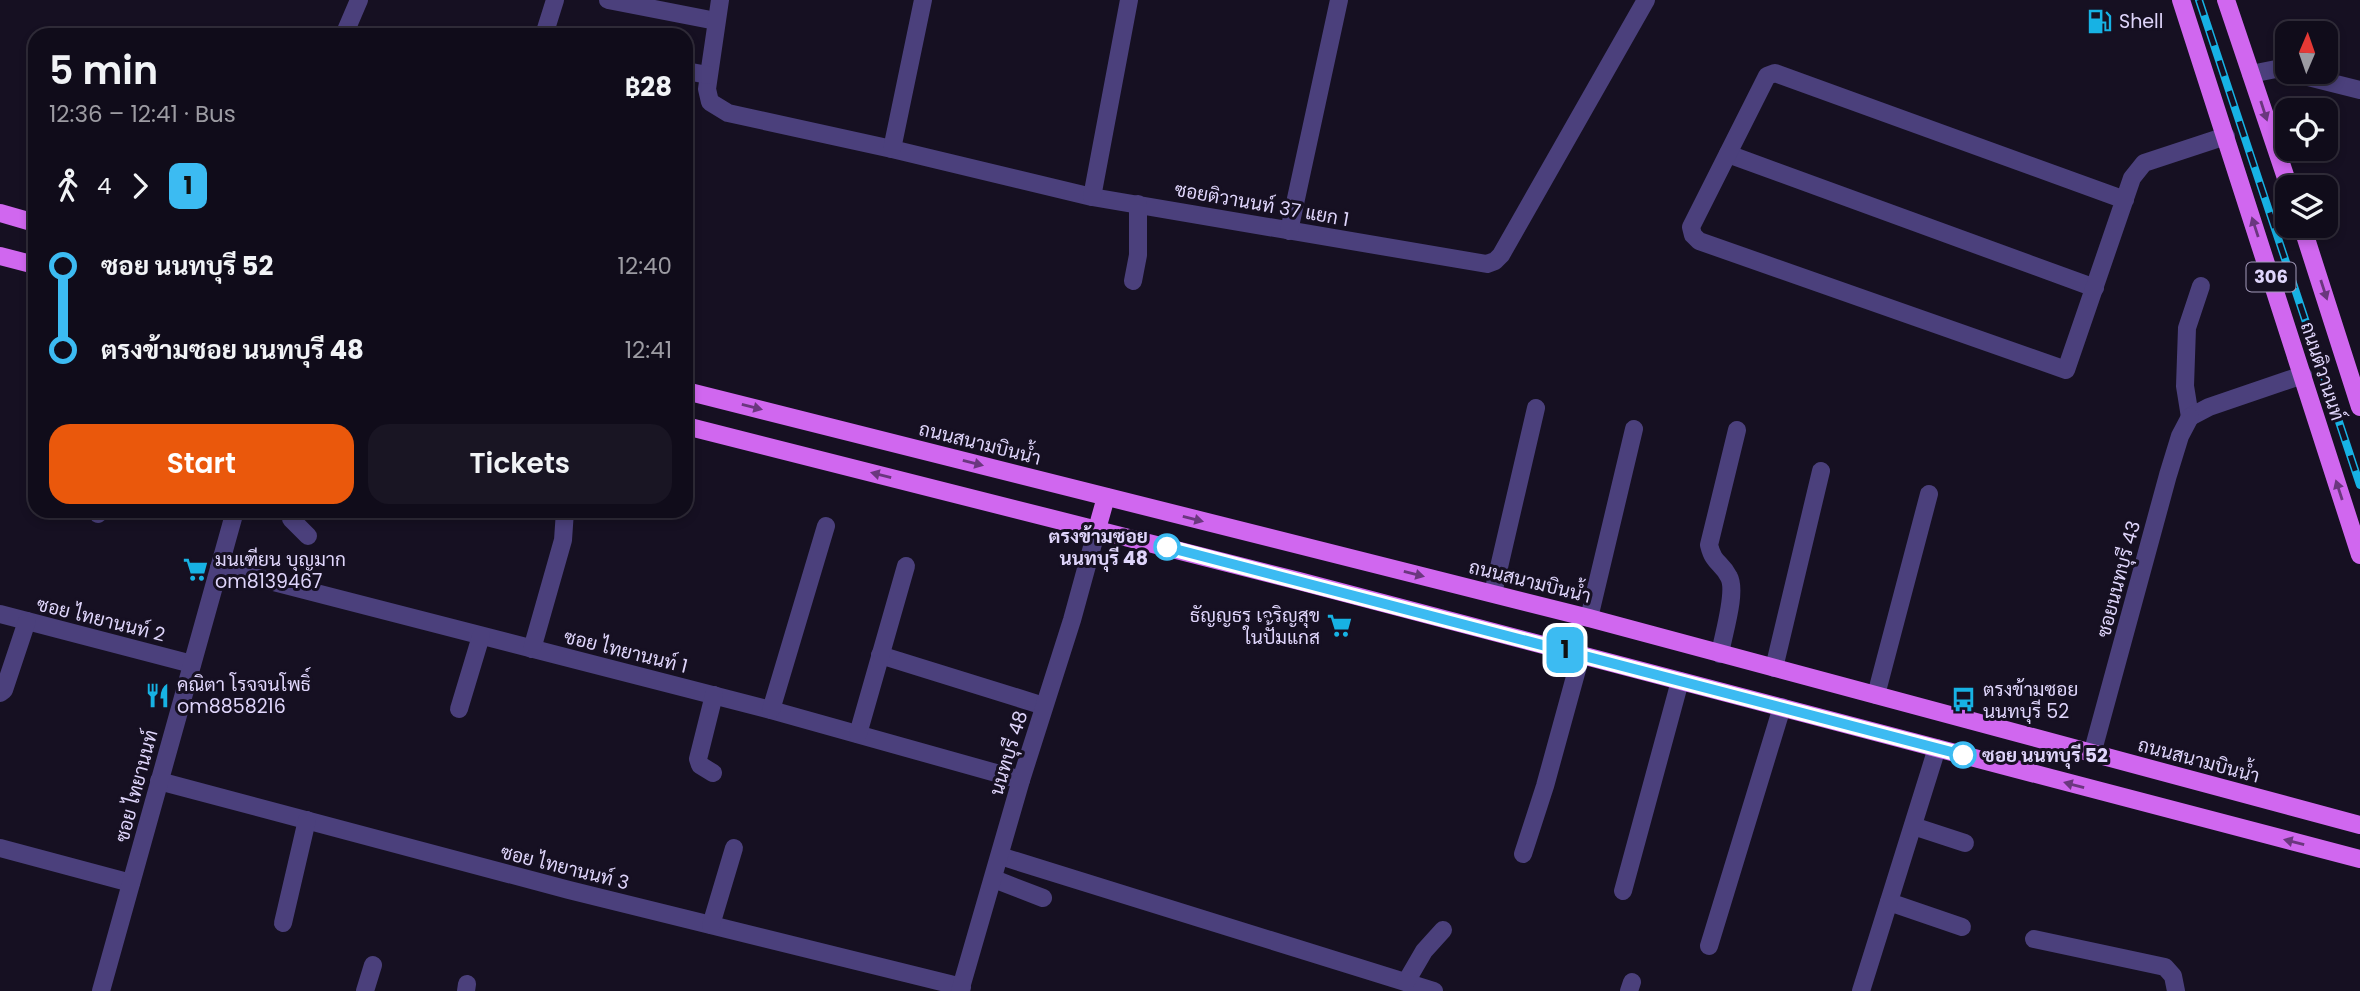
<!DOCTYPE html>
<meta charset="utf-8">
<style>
body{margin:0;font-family:Poppins,Sarabun,sans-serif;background:#191523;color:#f1f3f6;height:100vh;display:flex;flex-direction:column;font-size:26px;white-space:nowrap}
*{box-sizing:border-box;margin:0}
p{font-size:23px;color:#9c9ba2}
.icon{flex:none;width:38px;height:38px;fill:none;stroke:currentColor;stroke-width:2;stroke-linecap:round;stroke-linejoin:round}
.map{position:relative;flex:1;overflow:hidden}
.drawer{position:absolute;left:28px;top:28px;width:665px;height:490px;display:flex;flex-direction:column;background:#100c1a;border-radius:21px;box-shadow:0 4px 10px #0003,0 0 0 2px #302c39}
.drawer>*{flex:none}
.badge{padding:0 14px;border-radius:10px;font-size:24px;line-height:46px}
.needle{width:46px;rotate:2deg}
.buttons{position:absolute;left:2275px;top:21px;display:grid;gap:14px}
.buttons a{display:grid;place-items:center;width:63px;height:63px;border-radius:14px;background:#100c1a;box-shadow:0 4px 10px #0003,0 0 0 2px #302c39;font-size:35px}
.map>.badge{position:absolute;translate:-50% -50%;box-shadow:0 0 0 4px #fff}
.legs{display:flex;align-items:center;gap:10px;height:77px;padding:0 21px;font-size:23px}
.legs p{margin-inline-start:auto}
.summary{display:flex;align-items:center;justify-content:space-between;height:119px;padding:0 21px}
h1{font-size:38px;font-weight:600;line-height:52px}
.cta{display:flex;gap:14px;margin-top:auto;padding:14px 21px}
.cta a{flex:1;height:80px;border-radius:21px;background:#ea580c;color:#fff;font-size:28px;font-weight:600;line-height:80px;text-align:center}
.cta a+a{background:#191523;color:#f1f3f6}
ul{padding:0 21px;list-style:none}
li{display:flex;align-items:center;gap:24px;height:84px;font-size:26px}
li i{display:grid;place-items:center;width:10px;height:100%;margin:0 9px;background:currentColor}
li i::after{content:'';width:18px;height:18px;margin:-9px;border:5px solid;border-radius:50%;background:#100c1a}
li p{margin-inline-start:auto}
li:first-child i{background:linear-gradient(#0000 50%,currentColor 0)}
li:last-child i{background:linear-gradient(currentColor 50%,#0000 0)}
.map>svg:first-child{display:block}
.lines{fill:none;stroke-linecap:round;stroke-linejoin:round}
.minor{stroke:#4b407c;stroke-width:18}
.major{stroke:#d067ef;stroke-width:18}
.rail-casing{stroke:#17b2e4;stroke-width:8}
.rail{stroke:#161022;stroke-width:5;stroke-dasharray:16;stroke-linecap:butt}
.oneway{fill:#6a377e}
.line-1-casing{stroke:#fff;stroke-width:16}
.line-1{stroke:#3cbbf2;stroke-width:10}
.stop-1-dot{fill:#fff;stroke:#3cbbf2;stroke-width:3.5}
.labels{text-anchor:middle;stroke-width:6;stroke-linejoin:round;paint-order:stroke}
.shield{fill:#161022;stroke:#a39aba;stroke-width:2}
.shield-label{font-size:18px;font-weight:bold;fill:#dfd5fb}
.poi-label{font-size:19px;fill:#dfd5fb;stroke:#161022;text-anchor:start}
.street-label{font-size:19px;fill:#dfd5fb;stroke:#161022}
.stop-label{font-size:19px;font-weight:bold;fill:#dfd5fb;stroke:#161022;text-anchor:end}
</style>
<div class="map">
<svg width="2360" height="991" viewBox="0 0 2360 991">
<rect width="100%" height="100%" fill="#161022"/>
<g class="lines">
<g class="minor">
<polyline points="608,0 716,21"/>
<polyline points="720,0 707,89 710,102 728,113 892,149 1092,197 1487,264 1495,261 1501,255 1646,0"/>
<polyline points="344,35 359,0"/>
<polyline points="544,35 555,0"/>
<polyline points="686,71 708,75"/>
<polyline points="2288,72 2360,90"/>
<polyline points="2251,74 2276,69 2287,72"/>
<polyline points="892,149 923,0"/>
<polyline points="1728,154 2095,288"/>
<polyline points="1092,197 1129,0"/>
<polyline points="2125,200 1775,73 1767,76 1691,227 1693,235 1699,241 2066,370 2132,178 2144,163 2226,136"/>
<polyline points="1289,231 1339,0"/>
<polyline points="1133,281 1138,255 1138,204"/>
<polyline points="2190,417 2185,386 2187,328 2201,286"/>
<polyline points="2190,417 2209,407 2303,375"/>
<polyline points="291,511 291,519 308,536"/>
<polyline points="98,514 99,511"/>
<polyline points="219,568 771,710 1021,780"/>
<polyline points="1493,593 1536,408"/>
<polyline points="0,614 192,664"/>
<polyline points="1589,618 1634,429"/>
<polyline points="532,649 563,540 565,511"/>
<path d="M1720,654C1723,635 1737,592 1729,577C1721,561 1714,565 1709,545L1737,430"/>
<polyline points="880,655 1044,706"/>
<polyline points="1774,668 1821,471"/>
<polyline points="0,693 4,690 27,621"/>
<polyline points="1876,695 1929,494"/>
<polyline points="459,709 481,636"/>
<polyline points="771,710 826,526"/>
<polyline points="858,734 906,566"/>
<polyline points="2092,754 2168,475 2180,436 2190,417"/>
<polyline points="713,773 700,765 698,759 714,695"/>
<polyline points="159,781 569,890 962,987"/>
<polyline points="1913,826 1965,843"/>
<polyline points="0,848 131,883"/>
<polyline points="1523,854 1545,786 1581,655"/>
<polyline points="1000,856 1434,991"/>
<polyline points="994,879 1043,898"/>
<polyline points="1623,891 1680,681"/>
<polyline points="1889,902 1962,927"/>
<polyline points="283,923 307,820"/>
<polyline points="711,925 734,848"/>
<polyline points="2034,939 2165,967 2173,976 2176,991"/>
<polyline points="1709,946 1782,707"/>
<polyline points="1406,982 1424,951 1443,930"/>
<polyline points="101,991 235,511"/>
<polyline points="365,991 373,965"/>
<polyline points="466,991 467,984"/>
<polyline points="960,991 1021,780 1072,620 1097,529"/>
<polyline points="1629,991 1632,982"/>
<polyline points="1861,991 1937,748"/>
</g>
<g class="major">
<polyline points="2181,0 2360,555"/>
<polyline points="2226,0 2289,187"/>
<polyline points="0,213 35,223"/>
<polyline points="2302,226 2360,407"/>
<polyline points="0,256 35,265"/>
<polyline points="686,391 1589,618 2360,825"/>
<polyline points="686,426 1299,581 2360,859"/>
<polyline points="1097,529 1106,497"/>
</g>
<defs>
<polyline id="rail" points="2199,0 2360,485"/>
</defs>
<use href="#rail" class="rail-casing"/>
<use href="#rail" class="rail"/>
</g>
<defs><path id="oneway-solid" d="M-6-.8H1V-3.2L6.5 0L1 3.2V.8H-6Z" transform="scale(1.75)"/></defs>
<g class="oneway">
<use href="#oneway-solid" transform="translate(2264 111) rotate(72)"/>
<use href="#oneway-solid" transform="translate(2255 227) rotate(-108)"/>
<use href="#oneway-solid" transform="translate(2324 290) rotate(72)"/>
<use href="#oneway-solid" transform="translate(752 407) rotate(14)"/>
<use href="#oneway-solid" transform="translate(973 463) rotate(14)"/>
<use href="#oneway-solid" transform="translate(881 475) rotate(-166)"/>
<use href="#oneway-solid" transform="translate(2339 490) rotate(-108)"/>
<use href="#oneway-solid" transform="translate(1193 519) rotate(14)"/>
<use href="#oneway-solid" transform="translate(1414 574) rotate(14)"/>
<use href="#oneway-solid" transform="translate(2074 785) rotate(-165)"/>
<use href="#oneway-solid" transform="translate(2294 842) rotate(-166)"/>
</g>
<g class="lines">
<defs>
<polyline id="line-1" points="1167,547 1963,755"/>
</defs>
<use href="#line-1" class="line-1-casing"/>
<use href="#line-1" class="line-1"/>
</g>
<defs>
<symbol id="fuel-bare" viewBox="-9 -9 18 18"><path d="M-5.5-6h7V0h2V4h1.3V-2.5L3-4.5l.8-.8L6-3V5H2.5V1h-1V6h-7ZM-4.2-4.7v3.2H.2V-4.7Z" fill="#17b2e4" stroke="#161022" stroke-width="2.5" paint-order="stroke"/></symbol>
<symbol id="supermarket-bare" viewBox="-9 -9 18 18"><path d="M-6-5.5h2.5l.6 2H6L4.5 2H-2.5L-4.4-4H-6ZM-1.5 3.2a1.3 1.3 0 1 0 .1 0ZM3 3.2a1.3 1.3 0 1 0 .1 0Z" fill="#17b2e4" stroke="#161022" stroke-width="2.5" paint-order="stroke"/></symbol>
<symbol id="restaurant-bare" viewBox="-9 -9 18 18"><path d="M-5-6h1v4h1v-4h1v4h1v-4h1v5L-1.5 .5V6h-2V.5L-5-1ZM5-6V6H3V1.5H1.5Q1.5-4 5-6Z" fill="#17b2e4" stroke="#161022" stroke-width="2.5" paint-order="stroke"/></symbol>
<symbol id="bus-bare" viewBox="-9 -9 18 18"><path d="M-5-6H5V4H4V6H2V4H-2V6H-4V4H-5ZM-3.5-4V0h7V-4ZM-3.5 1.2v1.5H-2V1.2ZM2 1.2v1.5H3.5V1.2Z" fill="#17b2e4" stroke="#161022" stroke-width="2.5" paint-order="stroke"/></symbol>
</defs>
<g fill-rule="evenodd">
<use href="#fuel-bare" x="2082" y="4" width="35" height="35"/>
<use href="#supermarket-bare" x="178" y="552" width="35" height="35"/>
<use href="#supermarket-bare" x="1322" y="608" width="35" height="35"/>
<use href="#restaurant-bare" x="140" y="678" width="35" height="35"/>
<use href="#bus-bare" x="1946" y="682" width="35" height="35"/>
</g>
<g class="stop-1-dot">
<circle cx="1167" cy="547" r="12"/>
<circle cx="1963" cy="755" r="12"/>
</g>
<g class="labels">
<rect class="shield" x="2246.5" y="262.5" width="49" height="29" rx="5"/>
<g class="shield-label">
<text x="2271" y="283">306</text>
</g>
<g class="poi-label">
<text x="2119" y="28">Shell</text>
<text x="215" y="566">มนเฑียน บุญมาก<tspan x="215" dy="22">om8139467</tspan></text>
<text x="1320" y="622" text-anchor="end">ธัญญธร เจริญสุข<tspan x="1320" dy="22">ในปั้มแกส</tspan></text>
<text x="177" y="691">คณิตา โรจจนโพธิ์<tspan x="177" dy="22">om8858216</tspan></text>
<text x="1983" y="696">ตรงข้ามซอย<tspan x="1983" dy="22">นนทบุรี 52</tspan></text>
</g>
<g class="street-label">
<text transform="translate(1262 204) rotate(10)" y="7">ซอยติวานนท์ 37 แยก 1</text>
<text transform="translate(2323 371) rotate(72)" y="7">ถนนติวานนท์</text>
<text transform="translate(980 443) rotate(14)" y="7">ถนนสนามบินน้ำ</text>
<text transform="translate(2118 579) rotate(-75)" y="7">ซอยนนทบุรี 43</text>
<text transform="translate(1530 581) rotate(14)" y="7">ถนนสนามบินน้ำ</text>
<text transform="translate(101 619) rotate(14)" y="7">ซอย ไทยานนท์ 2</text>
<text transform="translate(626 651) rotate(14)" y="7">ซอย ไทยานนท์ 1</text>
<text transform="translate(1008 753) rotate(-73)" y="7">นนทบุรี 48</text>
<text transform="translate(2199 760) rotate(15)" y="7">ถนนสนามบินน้ำ</text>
<text transform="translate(136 786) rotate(-75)" y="7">ซอย ไทยานนท์</text>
<text transform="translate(565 867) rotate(14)" y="7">ซอย ไทยานนท์ 3</text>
</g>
<g class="stop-label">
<text x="1148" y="543">ตรงข้ามซอย<tspan x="1148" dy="22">นนทบุรี 48</tspan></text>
<text x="1982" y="762" text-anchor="start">ซอย นนทบุรี 52</text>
</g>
</g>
</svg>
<div class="buttons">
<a><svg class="needle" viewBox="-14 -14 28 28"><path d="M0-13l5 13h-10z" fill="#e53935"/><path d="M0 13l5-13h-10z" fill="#9c9ba2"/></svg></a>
<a><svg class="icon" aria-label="locate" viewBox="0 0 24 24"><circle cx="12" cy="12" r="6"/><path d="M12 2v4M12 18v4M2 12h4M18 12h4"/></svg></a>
<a><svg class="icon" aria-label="layers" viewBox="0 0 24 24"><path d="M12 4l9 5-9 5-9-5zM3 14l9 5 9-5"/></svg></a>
</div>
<b class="badge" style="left:1565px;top:650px;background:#3cbbf2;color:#111">1</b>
<section class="drawer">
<div class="summary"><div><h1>5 min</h1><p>12:36 – 12:41 · Bus</p></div><b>฿28</b></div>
<div class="legs"><svg class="icon" aria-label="walk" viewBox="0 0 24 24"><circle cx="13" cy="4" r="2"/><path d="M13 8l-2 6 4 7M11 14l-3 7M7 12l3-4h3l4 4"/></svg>4<svg class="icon" aria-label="forward" viewBox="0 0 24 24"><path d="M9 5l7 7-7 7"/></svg><b class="badge" style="background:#3cbbf2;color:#111">1</b></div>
<ul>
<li><i style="color:#3cbbf2"></i><b>ซอย นนทบุรี 52</b><p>12:40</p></li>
<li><i style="color:#3cbbf2"></i><b>ตรงข้ามซอย นนทบุรี 48</b><p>12:41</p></li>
</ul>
<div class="cta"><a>Start</a><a>Tickets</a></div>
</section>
</div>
